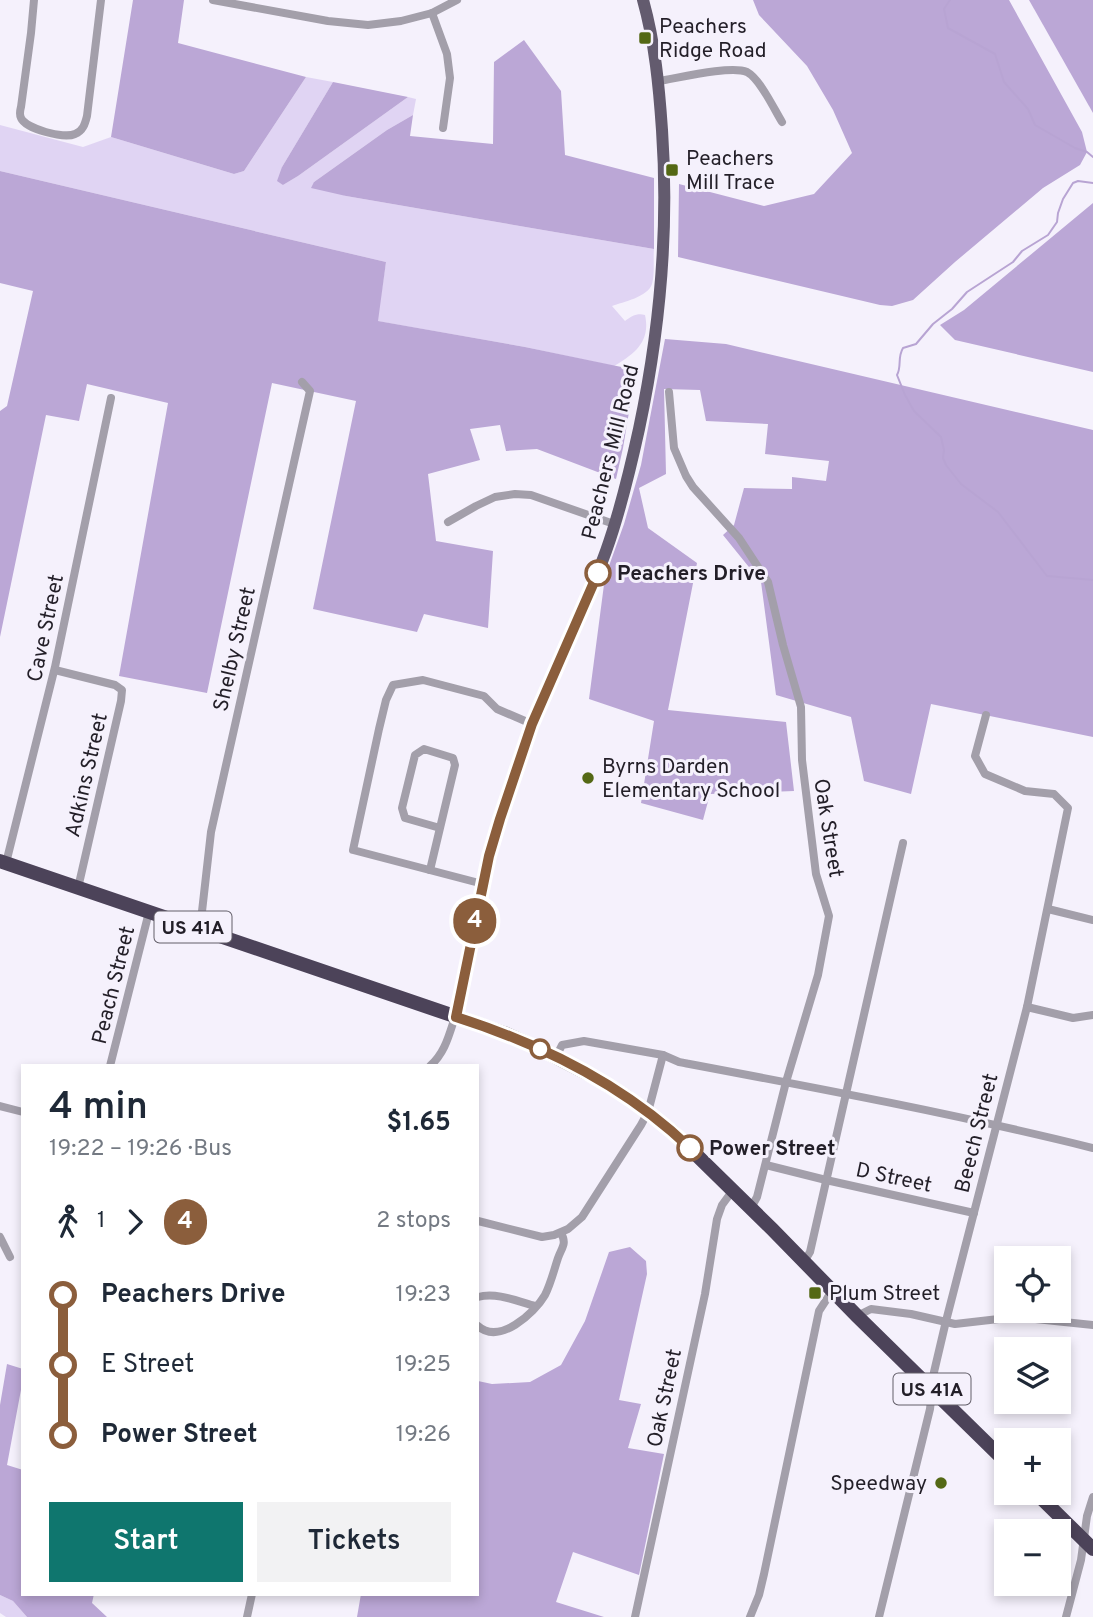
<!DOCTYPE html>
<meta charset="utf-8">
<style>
body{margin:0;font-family:Overpass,sans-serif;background:#f2f2f3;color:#1f2937;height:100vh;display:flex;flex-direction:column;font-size:26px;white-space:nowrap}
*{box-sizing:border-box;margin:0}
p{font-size:23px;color:#747a83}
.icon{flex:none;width:38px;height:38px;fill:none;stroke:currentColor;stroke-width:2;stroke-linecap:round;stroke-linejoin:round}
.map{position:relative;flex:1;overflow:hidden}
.sheet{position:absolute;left:21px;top:1064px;width:458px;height:532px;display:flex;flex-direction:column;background:#fff;border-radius:0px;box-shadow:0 4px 10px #0003}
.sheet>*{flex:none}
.badge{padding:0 14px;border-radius:23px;font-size:24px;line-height:46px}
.fabs{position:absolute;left:994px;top:1246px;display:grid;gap:14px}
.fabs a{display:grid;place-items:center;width:77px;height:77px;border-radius:0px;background:#fff;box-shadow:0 4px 10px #0003;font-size:35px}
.map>.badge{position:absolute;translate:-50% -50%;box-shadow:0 0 0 4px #fff}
.legs{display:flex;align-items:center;gap:10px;height:77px;padding:0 28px;font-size:23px}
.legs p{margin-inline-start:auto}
.overview{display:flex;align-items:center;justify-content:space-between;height:119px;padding:0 28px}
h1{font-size:38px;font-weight:600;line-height:52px}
.cta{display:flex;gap:14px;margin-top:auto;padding:14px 28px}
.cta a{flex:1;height:80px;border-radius:0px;background:#0f766e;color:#fff;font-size:28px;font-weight:600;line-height:80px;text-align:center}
.cta a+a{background:#f2f2f3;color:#1f2937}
ul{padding:0 28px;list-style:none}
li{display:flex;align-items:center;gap:24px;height:70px;font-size:26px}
li i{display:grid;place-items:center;width:10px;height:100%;margin:0 9px;background:currentColor}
li i::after{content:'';width:18px;height:18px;margin:-9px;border:5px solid;border-radius:50%;background:#fff}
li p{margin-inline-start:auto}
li:first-child i{background:linear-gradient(#0000 50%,currentColor 0)}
li:last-child i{background:linear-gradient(currentColor 50%,#0000 0)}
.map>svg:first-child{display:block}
.green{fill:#e0d4f3}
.forest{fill:#bba7d6}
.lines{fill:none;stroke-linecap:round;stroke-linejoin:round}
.stream{stroke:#b8a4d3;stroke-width:2}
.street{stroke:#a39faa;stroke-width:8}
.primary{stroke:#635b6e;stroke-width:12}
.highway{stroke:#4c4359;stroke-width:14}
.line-1-casing{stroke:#fff;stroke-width:16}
.line-1{stroke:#8b5e3c;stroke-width:10}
.poi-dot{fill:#546815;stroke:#f5f1fc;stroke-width:2.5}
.stop-1-dot{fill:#fff;stroke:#8b5e3c;stroke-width:3.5}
.labels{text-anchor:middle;stroke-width:6;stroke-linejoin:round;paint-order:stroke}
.shield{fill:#f5f1fc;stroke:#625e68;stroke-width:2}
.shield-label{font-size:19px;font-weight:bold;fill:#231f28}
.poi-label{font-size:21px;fill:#231f28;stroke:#f5f1fc;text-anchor:start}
.street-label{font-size:21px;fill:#231f28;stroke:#f5f1fc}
.stop-label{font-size:21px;font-weight:bold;fill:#231f28;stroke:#f5f1fc;text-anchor:start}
</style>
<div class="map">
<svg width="1093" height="1617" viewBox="0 0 1093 1617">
<rect width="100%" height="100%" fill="#f5f1fc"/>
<g class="green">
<path d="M306,77L333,82L282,167L283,185L298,176L408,97L416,99L413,115L387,130L314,182L346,196L654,249C653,259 655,273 652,284C648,297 623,302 612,306L625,321C632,316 637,313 645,315C651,342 634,354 614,366L525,347L377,321L386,262L0,171V125L83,147L111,137L234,174L244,171Z"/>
<polygon points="0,1595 13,1601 27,1617 6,1617 0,1613"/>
</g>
<g class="forest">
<polygon points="133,0 184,0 178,43 306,77 244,171 234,174 111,137"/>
<polygon points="753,0 1009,0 1082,132 1087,152 1080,165 1043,188 955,262 913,300 892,306 880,305 678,257 679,184 764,206 814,194 852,153 833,110 807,66 759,15"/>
<polygon points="1029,0 1093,0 1093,113"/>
<polygon points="524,40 561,91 565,155 654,178 654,249 346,196 311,188 314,182 387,130 413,115 410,136 493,144 494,62"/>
<polygon points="333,82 408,97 298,176 283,185 277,181 282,167"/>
<polygon points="0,171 386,262 378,321 525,347 636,370 623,448 616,479 537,449 506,451 500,425 470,429 480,460 428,474 436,541 493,551 488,628 424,614 417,632 313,609 356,401 272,383 207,693 119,676 168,403 87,384 79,421 46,415 0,637 0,411 7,406 33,291 0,283"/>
<polygon points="1093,203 1093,372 955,340 940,325 964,310"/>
<polygon points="665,339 726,344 1093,430 1093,737 931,704 911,794 864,781 851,717 776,695 761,582 723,535 734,525 744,488 792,489 792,477 826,481 829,461 765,454 768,424 706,421 700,390 664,389 666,474 639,488 648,528 697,563 668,710 786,722 794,791 710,794 703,820 641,803 654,721 589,699 605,577 624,524 641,465"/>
<polygon points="630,1247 646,1261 647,1274 619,1400 641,1404 628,1448 664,1454 639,1575 573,1552 556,1602 604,1617 357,1617 361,1594 478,1594 478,1381 492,1384 530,1382 561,1365 585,1321 609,1252"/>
<polygon points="7,1364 23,1369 23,1379 7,1465 23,1470 23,1594 94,1594 92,1603 107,1617 27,1617 13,1601 0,1595 0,1405"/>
</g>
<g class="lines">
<g class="stream">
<polyline points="950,0 944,9 948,28 995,54 1004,82 1028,109 1035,125 1075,148 1087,152 1093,157"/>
<path d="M1093,183L1078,181L1073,183L1063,199L1058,213L1057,222L1048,235L1022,251L1013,262L967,292L952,309L933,324L916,344L903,348C897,358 902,366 897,375L905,395L914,411L941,437L944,450L943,458L946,465L961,484L998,512L1047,576L1093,580"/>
</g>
<g class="street">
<path d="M34,0L31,33L21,107C20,111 19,114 21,118C26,129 64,139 75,134C83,131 85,124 87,116L101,0"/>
<polyline points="213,0 328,21 368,25 401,21 432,13 457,0"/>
<polyline points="432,13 447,54 450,78 443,128"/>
<path d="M659,81C678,78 731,65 747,72C760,79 774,109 782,122"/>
<polyline points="669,392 674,448 686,476 693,487 739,538 768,582 783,645 801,707 802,760 816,874 829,916 818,975 786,1082 757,1197 751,1208"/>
<polyline points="448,522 476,506 495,497 515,494 531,495 614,524"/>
<polyline points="55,670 115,685 122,690 121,701 78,888"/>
<polyline points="6,863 55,667 111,398"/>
<polyline points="430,870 455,765 453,758 424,749 415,755 402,808 405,818 440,828"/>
<polyline points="483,884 353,850 379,729 386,700 393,685 423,680 484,696 497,709 532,724"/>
<polyline points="1048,909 1093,920"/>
<polyline points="200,929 211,832 310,391 302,382"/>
<polyline points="1027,1007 1073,1018 1093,1015"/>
<path d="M556,1057L562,1045L584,1041L663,1055L679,1062C817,1088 956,1114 1093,1148"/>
<polyline points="110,1066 149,912"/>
<path d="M430,1066C445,1053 449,1035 455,1017"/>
<polyline points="0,1106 23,1112"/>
<polyline points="766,1165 826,1180 974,1213"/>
<polyline points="478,1221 542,1237 554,1235 568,1229 582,1217 641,1125 648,1112 663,1055"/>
<polyline points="0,1237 10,1257"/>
<polyline points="804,1262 810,1252 903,843"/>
<path d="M478,1297C496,1292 517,1301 535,1306"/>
<polyline points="857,1316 871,1309 911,1314 955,1324 1016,1317 1093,1325"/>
<path d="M478,1326C499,1345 534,1314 545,1295C551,1283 554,1270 558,1258C562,1247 567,1244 561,1233"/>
<polyline points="247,1617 252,1594"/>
<polyline points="635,1617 705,1294 717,1219 722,1205 733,1190"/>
<polyline points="750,1617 759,1595 764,1574 819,1311 832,1291"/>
<polyline points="879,1617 930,1409 934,1372 946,1321 1027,1007 1068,808 1054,794 1025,791 985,774 975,756 986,715"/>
<polyline points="1066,1617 1081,1560 1087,1516 1093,1497"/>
</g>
<path class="primary" d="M455,1017C469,950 480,881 500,816C511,785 520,752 533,721C557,665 585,609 606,551C620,512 630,470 639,429C660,330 669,231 662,130C659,86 655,43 643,0"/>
<g class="highway">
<polyline points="0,861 504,1033 542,1050 594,1077 627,1097 672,1131 772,1229 857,1316 1006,1462"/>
<polyline points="1036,1493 1093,1549"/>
</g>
</g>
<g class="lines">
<defs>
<path id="line-1" d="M598,573L532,724L500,819L489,856L456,1017C541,1044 625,1086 690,1148"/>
</defs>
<use href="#line-1" class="line-1-casing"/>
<use href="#line-1" class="line-1"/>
</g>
<g class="poi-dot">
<rect x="638" y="31" width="14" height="14" rx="3.5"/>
<rect x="665" y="163" width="14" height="14" rx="3.5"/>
<circle cx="588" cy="778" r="7"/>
<rect x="808" y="1286" width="14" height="14" rx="3.5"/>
<circle cx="941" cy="1483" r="7"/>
</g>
<g class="stop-1-dot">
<circle cx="598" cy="573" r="12"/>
<circle cx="540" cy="1049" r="9"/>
<circle cx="690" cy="1148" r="12"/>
</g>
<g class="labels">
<g class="shield">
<rect x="154.5" y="911.5" width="77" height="31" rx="5"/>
<rect x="893.5" y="1373.5" width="77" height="31" rx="5"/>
</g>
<g class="shield-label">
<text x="193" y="934">US 41A</text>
<text x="932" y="1396">US 41A</text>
</g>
<g class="poi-label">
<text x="659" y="33">Peachers<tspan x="659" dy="24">Ridge Road</tspan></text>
<text x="686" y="165">Peachers<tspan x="686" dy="24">Mill Trace</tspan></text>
<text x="602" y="773">Byrns Darden<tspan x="602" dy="24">Elementary School</tspan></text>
<text x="829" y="1300">Plum Street</text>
<text x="927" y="1490" text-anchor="end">Speedway</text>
</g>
<g class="street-label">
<text transform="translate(610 452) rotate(-76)" y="7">Peachers Mill Road</text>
<text transform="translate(45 628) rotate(-78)" y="7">Cave Street</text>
<text transform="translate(234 649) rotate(-77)" y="7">Shelby Street</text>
<text transform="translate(86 775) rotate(-77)" y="7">Adkins Street</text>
<text transform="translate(829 828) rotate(81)" y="7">Oak Street</text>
<text transform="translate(113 985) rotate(-76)" y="7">Peach Street</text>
<text transform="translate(976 1133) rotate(-76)" y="7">Beech Street</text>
<text transform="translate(894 1177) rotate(12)" y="7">D Street</text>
<text transform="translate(664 1398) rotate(-78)" y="7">Oak Street</text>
</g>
<g class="stop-label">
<text x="617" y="580">Peachers Drive</text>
<text x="709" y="1155">Power Street</text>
</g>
</g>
</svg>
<div class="fabs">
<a><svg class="icon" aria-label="locate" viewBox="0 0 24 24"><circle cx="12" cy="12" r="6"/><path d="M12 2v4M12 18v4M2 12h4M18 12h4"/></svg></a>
<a><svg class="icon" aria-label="layers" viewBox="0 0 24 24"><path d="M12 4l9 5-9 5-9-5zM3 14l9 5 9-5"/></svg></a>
<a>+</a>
<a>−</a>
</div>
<b class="badge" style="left:475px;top:921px;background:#8b5e3c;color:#fff">4</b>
<section class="sheet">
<div class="overview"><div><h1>4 min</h1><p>19:22 – 19:26 · Bus</p></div><b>$1.65</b></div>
<div class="legs"><svg class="icon" aria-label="walk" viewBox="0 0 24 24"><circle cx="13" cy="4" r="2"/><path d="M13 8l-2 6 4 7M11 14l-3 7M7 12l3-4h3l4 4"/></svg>1<svg class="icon" aria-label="forward" viewBox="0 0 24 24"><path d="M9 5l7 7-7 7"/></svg><b class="badge" style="background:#8b5e3c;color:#fff">4</b><p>2 stops</p></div>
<ul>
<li><i style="color:#8b5e3c"></i><b>Peachers Drive</b><p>19:23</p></li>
<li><i style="color:#8b5e3c"></i><span>E Street</span><p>19:25</p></li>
<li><i style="color:#8b5e3c"></i><b>Power Street</b><p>19:26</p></li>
</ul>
<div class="cta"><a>Start</a><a>Tickets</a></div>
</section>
</div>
